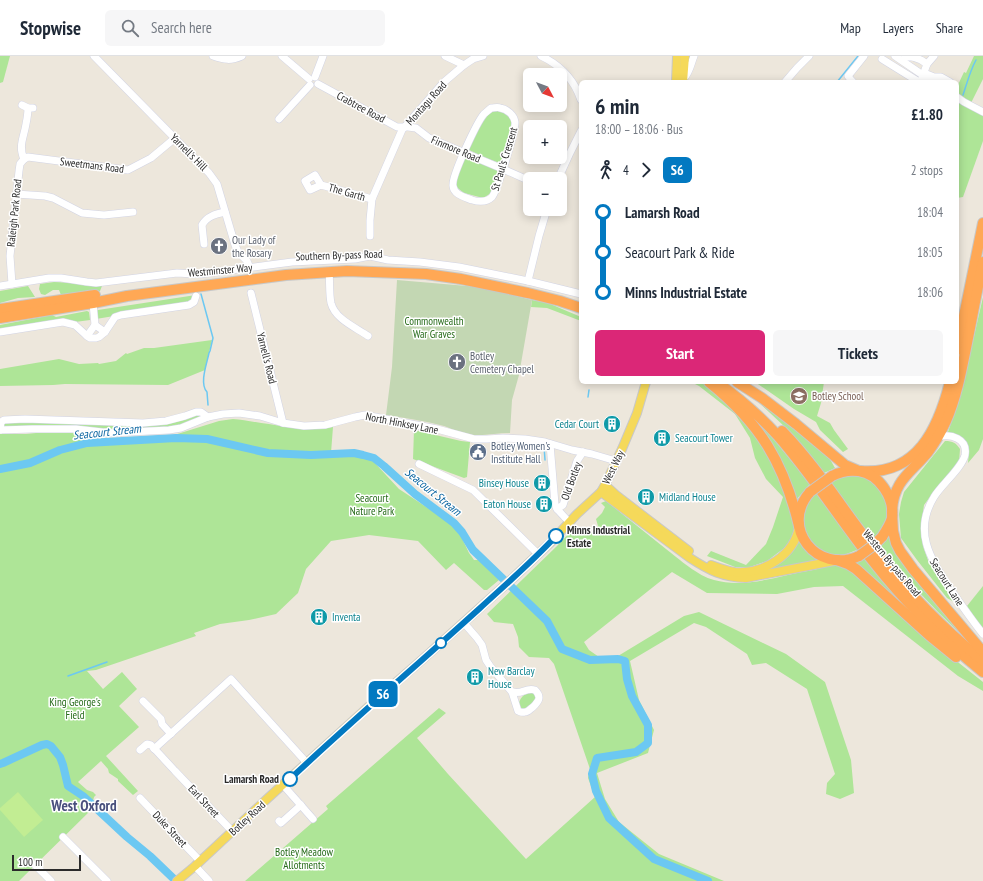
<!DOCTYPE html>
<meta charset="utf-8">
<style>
body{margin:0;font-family:"PT Sans Narrow",sans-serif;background:#f6f6f7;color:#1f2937;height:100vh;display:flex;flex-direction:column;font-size:15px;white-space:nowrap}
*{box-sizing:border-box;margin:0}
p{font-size:13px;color:#747a83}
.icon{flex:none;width:22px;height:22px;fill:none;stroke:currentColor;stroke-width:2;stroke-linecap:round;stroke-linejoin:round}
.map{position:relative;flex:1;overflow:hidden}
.panel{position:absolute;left:579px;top:24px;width:380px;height:304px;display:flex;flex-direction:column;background:#fff;border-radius:6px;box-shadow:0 2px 10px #0003}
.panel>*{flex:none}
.badge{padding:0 8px;border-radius:6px;font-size:14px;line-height:26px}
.needle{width:26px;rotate:131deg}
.tools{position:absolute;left:523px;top:12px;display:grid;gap:8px}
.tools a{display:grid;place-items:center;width:44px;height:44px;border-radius:6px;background:#fff;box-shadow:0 2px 10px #0003;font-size:20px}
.scale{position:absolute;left:12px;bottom:10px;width:69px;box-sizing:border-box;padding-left:4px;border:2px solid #2b2b2b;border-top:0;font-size:11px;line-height:14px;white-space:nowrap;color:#2b2b2b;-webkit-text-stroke:3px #fff;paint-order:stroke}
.map>.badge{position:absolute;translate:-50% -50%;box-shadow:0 0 0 2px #fff}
.legs{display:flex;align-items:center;gap:6px;height:44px;padding:0 16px;font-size:13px}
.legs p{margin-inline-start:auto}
.headline{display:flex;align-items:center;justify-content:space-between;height:68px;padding:0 16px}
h1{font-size:22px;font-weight:600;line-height:30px}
.action{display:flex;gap:8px;margin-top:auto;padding:8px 16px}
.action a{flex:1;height:46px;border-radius:6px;background:#db2777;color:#fff;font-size:16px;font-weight:600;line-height:46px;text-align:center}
.action a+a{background:#f6f6f7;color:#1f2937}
ul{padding:0 16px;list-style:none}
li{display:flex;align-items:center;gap:14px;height:40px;font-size:15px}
li i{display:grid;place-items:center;width:6px;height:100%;margin:0 5px;background:currentColor}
li i::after{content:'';width:10px;height:10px;margin:-5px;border:3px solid;border-radius:50%;background:#fff}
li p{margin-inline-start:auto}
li:first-child i{background:linear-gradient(#0000 50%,currentColor 0)}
li:last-child i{background:linear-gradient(currentColor 50%,#0000 0)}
header{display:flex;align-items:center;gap:24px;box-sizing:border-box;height:56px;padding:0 20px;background:#fff;border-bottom:1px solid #e0e1e3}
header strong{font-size:19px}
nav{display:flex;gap:22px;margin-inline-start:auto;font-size:14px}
.search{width:280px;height:36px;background:#f6f6f7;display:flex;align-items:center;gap:10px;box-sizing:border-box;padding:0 14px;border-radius:6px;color:#747a83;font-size:15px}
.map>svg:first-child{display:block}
.green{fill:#aee597}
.cemetery{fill:#c3d7b3}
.pitch{fill:#c2ed93}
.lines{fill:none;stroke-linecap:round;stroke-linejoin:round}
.stream{stroke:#6cc8f2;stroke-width:1.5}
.river{stroke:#6cc8f2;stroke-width:8}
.minor-casing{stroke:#d2d4e4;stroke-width:8}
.major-casing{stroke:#c8c8c8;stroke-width:10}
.highway-casing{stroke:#c8c8c8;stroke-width:12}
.minor{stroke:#fff;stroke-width:7}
.major{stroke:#f5d95a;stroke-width:8}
.highway{stroke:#ffa855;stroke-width:10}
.highway-bridge-casing{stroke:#c8c8c8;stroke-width:12;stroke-linecap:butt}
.highway-bridge{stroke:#ffa855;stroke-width:10}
.line-1-casing{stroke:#fff;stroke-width:9}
.line-1{stroke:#0279c1;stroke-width:6}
.stop-1-dot{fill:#fff;stroke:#0279c1;stroke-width:2}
.labels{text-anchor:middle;stroke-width:3;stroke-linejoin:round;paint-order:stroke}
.street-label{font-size:11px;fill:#2b2b2b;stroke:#fff}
.worship-label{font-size:11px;fill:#5b616d;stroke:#fff;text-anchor:start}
.park-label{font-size:11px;fill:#256a18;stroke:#fff}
.education-label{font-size:11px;fill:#785e54;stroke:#fff;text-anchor:start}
.culture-label{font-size:11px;fill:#0d838f;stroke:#fff;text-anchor:start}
.service-label{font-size:11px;fill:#4e5e75;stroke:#fff;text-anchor:start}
.stop-label{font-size:11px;font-weight:bold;fill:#2b2b2b;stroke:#fff;text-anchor:start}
.water-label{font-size:12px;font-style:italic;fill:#0964a0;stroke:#fff}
.district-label{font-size:15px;font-weight:bold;fill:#49507d;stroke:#fff}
</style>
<header>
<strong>Stopwise</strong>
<div class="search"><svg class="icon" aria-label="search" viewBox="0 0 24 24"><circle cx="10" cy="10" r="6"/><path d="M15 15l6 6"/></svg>Search here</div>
<nav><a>Map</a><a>Layers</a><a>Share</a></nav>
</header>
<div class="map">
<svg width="983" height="825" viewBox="0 0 983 825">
<rect width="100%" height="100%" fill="#ede7dc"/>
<g class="green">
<polygon points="0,0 10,0 3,26 0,27"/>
<polygon points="974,0 983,0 983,23 971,47 957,37 957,31 964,16 966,17"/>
<polygon points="957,45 983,59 983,85 963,141 957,142"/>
<polygon points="497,53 507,56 514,65 502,108 486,102 467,93 485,58"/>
<polygon points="463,101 500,114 493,136 483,142 464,137 455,130"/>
<polygon points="54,226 75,227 88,230 102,230 100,235 61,239 59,234 53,234 45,239 41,238 39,233 40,228"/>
<polygon points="28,230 35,241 18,242 0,247 0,235"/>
<polygon points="196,239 193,245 186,248 96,263 95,255 98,254"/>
<polygon points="983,241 983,383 979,394 968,407 969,395 961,382 948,376 961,337"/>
<polygon points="532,244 548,247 581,261 581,265 547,252 531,251"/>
<polygon points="87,255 89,256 90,264 0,276 0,269 52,259 56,261"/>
<polygon points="212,284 205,314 168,329 65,328 53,329 0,330 0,313 59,303 79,308 98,307 99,308 116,305 126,297 127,298 144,292 154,292"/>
<polygon points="691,326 704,326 739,359 763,389 785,434 795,470 792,481 787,490 767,505 750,511 735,511 707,500 711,495 746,509 766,488 773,471 783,441 766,423 755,402 750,382 735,358 699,330"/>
<polygon points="755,326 824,326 821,347 817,360 830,367 834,374 848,393 843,396 820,374 816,366 794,353"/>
<polygon points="754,342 827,398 835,412 824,417 803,390 785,371"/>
<polygon points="196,356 208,361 169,374 0,374 1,366 143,367"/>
<polygon points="753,362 771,380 810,428 796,444"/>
<path d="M233,363C263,366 304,377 333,371L331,397H309L259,393L205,380L197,381L171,380L219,365Z"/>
<polygon points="414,374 461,385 470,386 467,421 464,422 413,403"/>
<polygon points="46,376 96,378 88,387 176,382 207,383 268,397 311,399 345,398 345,401 352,399 362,401 373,405 399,433 446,464 458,474 469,497 472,501 474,504 479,504 499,524 487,534 484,534 454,507 446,514 418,485 369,479 331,485 306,513 298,537 276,558 249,564 220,568 194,577 196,580 96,614 87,615 103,633 122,616 137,633 119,650 139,671 106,700 138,735 133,739 118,725 118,723 109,717 108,713 101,705 78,726 87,734 93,736 96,739 94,741 91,754 19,825 0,825 0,378 26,378"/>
<path d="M945,385C953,385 956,387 960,393L959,407L935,434L924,449L921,471L923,490L929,507L956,547L947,542L917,504L901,482L899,458L901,446L904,436Z"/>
<polygon points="852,418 864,420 874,425 886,443 888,454 886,465 881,475 873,483 830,426 840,420"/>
<path d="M816,436L859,493C852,496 844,500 835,499C810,497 795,468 808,445C810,442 813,439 816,436Z"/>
<path d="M606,445C626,461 646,477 666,493C679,503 698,520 714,524C746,533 781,519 813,514C821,512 832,508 840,510C848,512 854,517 861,521L935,588L983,626V635L958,620L843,530L814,531L777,538L707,537L672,516L584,586L589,594L599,601L618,600L684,560L699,556L786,598L825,626L851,704L854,737L840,743L826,738L827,727L835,718L807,633L766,607L752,609L747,598L706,571L694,567L630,605L639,644L654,674L648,697L597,717L605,743L619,766L659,798L724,825H245L328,753L326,750L439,652L446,657L417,682L448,718L526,803L595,741L588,722L590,713L554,608L549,602L529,601L519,591L518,581L513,568L494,566L487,558L557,490L575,471L584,477L592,476L598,470L596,463L602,457L605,451L601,447Z"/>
<polygon points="890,480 967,584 939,557 916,533 880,491"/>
<path d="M800,483L820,504L771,514L770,512C785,503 792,499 800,483Z"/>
<polygon points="866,502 916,561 897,544 879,526 856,507"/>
<polygon points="983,530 983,574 967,550"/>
<path d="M533,635L537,642C534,645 531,649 528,651C518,658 513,640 533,635Z"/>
</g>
<path class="cemetery" d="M397,224L479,231L532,244L519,319L512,344L510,377C497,377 485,380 473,379C463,379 453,373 444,370C425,365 405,362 386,359L392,311Z"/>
<polygon class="pitch" points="18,736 43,764 24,781 0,754 0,752"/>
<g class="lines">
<g class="stream">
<polyline points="837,26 858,0"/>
<path d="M963,39C967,27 970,15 976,4"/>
<polyline points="957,51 958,49"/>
<path d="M201,238L213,282L210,295L209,297C207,307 199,328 207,336L208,349"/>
<polyline points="588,341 589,334"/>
<polyline points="544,390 545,404"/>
<polyline points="68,620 107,606"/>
</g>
<g class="river">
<polyline points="0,413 30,407 60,394 87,387 176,382 207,383 268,397 311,399 354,397 363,399 374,402 384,410 415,438 454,467 462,476 473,494 547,565 562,593 590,604 618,603 625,605 627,623 632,640 648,669 648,687 636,696 597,702 592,718 596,735 609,762 632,783 654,803 708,825"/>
<polyline points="0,708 3,707 42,689 47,688 51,690 60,701 63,709 68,730 83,740 127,781 150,800 176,825"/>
</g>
<defs>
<g id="minor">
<polyline points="94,0 209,117 217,128 235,189 238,196 247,205 250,212"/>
<path d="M213,0C224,4 231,5 242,0"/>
<polyline points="282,0 309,23"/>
<polyline points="445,0 464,9"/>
<path d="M541,0C560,9 574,23 581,44"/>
<polyline points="895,0 933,26"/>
<polyline points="905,0 907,1 913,1"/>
<polyline points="914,0 913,1 921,4 927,8"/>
<polyline points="882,3 919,26"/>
<polyline points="924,17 934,21 941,21 950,26"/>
<polyline points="315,21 323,0"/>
<path d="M684,22C690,16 691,7 694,0"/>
<polyline points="922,22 927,8 934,0"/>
<polyline points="785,26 797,12 809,0"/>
<polyline points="853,26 851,24 848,20 864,0"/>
<polyline points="318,28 397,71 408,71 416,72 429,82 503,113 530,125"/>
<polyline points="957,41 964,46 983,56"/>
<polyline points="22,49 28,52 33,52"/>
<path d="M491,52C494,52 498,51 500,52C507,53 514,59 515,66C516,74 497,135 492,141C486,147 479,146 472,144C465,141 454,139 453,130C451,121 477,66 484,58C486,56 489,54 491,52Z"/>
<polyline points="279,63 310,29"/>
<polyline points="24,103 28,101 128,114 151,102 175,82"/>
<path d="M24,103C18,90 24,81 26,68C27,63 28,58 28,52"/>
<polyline points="558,123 569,99 581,75"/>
<polyline points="321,129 310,134 305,125 315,119 321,129 372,143"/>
<polyline points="16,138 45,140 53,142 82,157 104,159 133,156"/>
<polyline points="370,180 370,164 372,143 402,74 444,26 464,9 473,3 483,0"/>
<path d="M204,188L202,169C207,160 216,158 225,156"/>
<path d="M329,216C330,225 329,238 331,247C335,263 355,271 368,280"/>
<polyline points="528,225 539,180 547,153"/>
<polyline points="12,228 10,200 19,115 20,108 24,103"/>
<polyline points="0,230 49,222 61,222 87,226 96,227 177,217 194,218 201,218 292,206 355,203 370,200 388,204 420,206 459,211 528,225 581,238"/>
<polyline points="251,237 283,367"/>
<polyline points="93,247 95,269"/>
<polyline points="0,276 63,266 75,269 87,280 90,282 96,282 99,281 105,276 115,261 121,259 189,249 194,246 196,240"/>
<polyline points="87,280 95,269 105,276"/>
<polyline points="0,374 32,373 76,373 111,377 169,374 181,372 208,361 223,358 239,357 260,360 283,367 304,370 325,369 355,361 365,359 437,373 474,383 487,383 503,382 525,383 545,386 572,394 592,398 616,405"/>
<polyline points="0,374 1,366 4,364 25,363 143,367 166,365 185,360 196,356 201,356 208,361"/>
<path d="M938,381C951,377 968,383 965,399C962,412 941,429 934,441C913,475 930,502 949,531C960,547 971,563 983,578"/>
<polyline points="550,388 555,448 557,453 569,466"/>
<polyline points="419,408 473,434 538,498"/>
<polyline points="557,453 563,449 577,405 583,396"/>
<path d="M464,567L477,582L482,589L486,604L490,610L512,636L518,655C521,656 522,657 525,656C528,656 530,653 533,651C539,645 542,641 535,634C525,631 523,639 512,636"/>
<polyline points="143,645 161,663 162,668 171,678"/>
<polyline points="154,693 231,623 307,707"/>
<polyline points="140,694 147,688 151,689 175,715"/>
<polyline points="176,716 232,775"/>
<polyline points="283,729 313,763"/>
<polyline points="140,742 200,805"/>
<polyline points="279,765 281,767 301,749"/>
<polyline points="63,781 107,825"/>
<polyline points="35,809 51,825"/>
<polyline points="195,810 209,825"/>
</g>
<g id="major">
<polyline points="676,26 677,0"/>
<polyline points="683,26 685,0"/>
<polyline points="605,429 616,439 689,495"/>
<path d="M601,436L690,502C710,515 722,521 746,522L834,505"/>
<path d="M711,509C719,512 727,515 735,516C763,518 794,500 799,471"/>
<polyline points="177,825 195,810 268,742 376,644 424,602 513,522 551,486 577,458 601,436 605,429 622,393 637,357 646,326"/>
</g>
<g id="highway">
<polyline points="0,253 95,239"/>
<polyline points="0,262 93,247 127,240 286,219 347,215 426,218 461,223 528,237 560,245 581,252"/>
<polyline points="957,294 983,167"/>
<path d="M709,326C760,367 784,407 799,470"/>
<path d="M717,326C739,342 760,360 778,380C812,419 840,463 872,504C904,545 942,583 983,616"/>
<polyline points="737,326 762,342 796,368 845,409 859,415"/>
<path d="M782,375C820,414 847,461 881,502C911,540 946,575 983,605"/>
<path d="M860,415C917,420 938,373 950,326"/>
<path d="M832,420C839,416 850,414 859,415C879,418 895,442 892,462C890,469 886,475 882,481"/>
<path d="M810,436C779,471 817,519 859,500"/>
<path d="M892,454C894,424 911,417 928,396C935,387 941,376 946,365C956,342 961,317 966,292C972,263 977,234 983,206"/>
<polyline points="892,457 893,475 896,487 900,495 913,513 983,596"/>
<polyline points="837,504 848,508 856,513 929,579 956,601"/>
</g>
</defs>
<use href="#minor" class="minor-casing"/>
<use href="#major" class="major-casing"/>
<use href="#highway" class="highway-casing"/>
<use href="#minor" class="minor"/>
<use href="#major" class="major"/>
<use href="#highway" class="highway"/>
<defs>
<g id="highway-bridge">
<polyline points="810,436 832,420"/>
<polyline points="859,500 874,489 882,481"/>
</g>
</defs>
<use href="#highway-bridge" class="highway-bridge-casing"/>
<use href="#highway-bridge" class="highway-bridge"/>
</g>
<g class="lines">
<defs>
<path id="line-1" d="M290,723C352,665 416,610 479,553C505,529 532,506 556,480"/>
</defs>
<use href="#line-1" class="line-1-casing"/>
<use href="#line-1" class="line-1"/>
</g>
<defs>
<symbol id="church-disc" viewBox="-11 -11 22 22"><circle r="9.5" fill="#6b7280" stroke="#fff"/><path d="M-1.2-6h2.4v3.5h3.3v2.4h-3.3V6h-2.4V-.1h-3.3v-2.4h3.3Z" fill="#fff"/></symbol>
<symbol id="school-disc" viewBox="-11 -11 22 22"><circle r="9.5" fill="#8d6e63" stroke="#fff"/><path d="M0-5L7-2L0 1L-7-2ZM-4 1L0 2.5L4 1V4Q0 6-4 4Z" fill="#fff"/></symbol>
<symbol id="building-disc" viewBox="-11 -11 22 22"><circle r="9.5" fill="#0f9aa8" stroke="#fff"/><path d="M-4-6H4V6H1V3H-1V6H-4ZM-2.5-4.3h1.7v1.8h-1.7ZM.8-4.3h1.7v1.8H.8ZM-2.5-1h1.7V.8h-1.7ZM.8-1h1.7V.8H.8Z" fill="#fff"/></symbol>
<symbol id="civic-disc" viewBox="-11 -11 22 22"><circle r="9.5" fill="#5c6f8a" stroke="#fff"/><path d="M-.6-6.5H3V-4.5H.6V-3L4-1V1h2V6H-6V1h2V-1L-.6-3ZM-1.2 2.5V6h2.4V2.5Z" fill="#fff"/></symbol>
</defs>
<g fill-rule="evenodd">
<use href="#church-disc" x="209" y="180" width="20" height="20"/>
<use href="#church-disc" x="447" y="296" width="20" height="20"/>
<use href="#school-disc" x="789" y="330" width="20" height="20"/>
<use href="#building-disc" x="602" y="358" width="20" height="20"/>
<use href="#building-disc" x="652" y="372" width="20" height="20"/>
<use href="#civic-disc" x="468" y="386" width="20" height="20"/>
<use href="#building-disc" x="532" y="417" width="20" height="20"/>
<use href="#building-disc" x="636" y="431" width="20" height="20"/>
<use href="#building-disc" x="534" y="438" width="20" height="20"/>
<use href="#building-disc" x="309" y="551" width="20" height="20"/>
<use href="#building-disc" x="465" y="611" width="20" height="20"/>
</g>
<g class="stop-1-dot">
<circle cx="556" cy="480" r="7"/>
<circle cx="441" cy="587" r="5"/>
<circle cx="290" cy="723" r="7"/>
</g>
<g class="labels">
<g class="street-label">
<text transform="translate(426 47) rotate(-48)" y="4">Montagu Road</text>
<text transform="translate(361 51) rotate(28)" y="4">Crabtree Road</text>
<text transform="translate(456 93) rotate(23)" y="4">Finmore Road</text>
<text transform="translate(189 96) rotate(45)" y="4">Yarnell's Hill</text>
<text transform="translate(504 103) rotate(-73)" y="4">St Paul's Crescent</text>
<text transform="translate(92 109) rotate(7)" y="4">Sweetmans Road</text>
<text transform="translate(347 136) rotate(16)" y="4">The Garth</text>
<text transform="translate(14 157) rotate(-84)" y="4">Raleigh Park Road</text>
<text transform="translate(339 199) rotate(-2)" y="4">Southern By-pass Road</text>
<text transform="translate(220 214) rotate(-5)" y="4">Westminster Way</text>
<text transform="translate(267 302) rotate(76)" y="4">Yarnell's Road</text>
<text transform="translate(402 367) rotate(11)" y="4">North Hinksey Lane</text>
<text transform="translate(613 411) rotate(-64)" y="4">West Way</text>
<text transform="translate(571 425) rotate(-70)" y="4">Old Botley</text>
<text transform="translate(892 507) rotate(50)" y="4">Western By-pass Road</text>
<text transform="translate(947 526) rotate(58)" y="4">Seacourt Lane</text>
<text transform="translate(204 745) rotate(47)" y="4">Earl Street</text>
<text transform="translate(247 762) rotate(-43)" y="4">Botley Road</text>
<text transform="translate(170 773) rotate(47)" y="4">Duke Street</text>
</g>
<g class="worship-label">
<text x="232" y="188">Our Lady of<tspan x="232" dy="13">the Rosary</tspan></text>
<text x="470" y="304">Botley<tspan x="470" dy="13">Cemetery Chapel</tspan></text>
</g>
<g class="park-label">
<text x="434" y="269">Commonwealth<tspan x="434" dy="13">War Graves</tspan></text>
<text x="372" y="446">Seacourt<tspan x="372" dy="13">Nature Park</tspan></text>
<text x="75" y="650">King George's<tspan x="75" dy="13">Field</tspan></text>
<text x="304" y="800">Botley Meadow<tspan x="304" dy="13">Allotments</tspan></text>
</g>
<g class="education-label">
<text x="812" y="344">Botley School</text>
</g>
<g class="culture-label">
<text x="599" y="372" text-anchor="end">Cedar Court</text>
<text x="675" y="386">Seacourt Tower</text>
<text x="529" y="431" text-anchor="end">Binsey House</text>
<text x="659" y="445">Midland House</text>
<text x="531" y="452" text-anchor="end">Eaton House</text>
<text x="332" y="565">Inventa</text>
<text x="488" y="619">New Barclay<tspan x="488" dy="13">House</tspan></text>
</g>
<g class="service-label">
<text x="491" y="394">Botley Women's<tspan x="491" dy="13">Institute Hall</tspan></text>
</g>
<g class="stop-label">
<text x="567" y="478">Minns Industrial<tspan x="567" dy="13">Estate</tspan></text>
<text x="279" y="727" text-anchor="end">Lamarsh Road</text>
</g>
<g class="water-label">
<text transform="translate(107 376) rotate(-6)" y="4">Seacourt Stream</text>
<text transform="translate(433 436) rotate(39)" y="4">Seacourt Stream</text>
</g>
<g class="district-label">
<text x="84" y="755">West Oxford</text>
</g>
</g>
</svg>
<div class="tools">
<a><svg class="needle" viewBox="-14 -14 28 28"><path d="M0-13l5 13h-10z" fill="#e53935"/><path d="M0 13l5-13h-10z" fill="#747a83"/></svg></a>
<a>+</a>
<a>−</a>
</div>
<div class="scale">100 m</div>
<b class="badge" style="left:383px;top:638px;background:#0279c1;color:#fff">S6</b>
<section class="panel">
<div class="headline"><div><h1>6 min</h1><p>18:00 – 18:06 · Bus</p></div><b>£1.80</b></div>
<div class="legs"><svg class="icon" aria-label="walk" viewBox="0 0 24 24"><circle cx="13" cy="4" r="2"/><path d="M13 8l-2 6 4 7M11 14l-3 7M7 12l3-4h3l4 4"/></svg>4<svg class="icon" aria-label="forward" viewBox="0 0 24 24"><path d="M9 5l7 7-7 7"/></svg><b class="badge" style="background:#0279c1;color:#fff">S6</b><p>2 stops</p></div>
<ul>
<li><i style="color:#0279c1"></i><b>Lamarsh Road</b><p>18:04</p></li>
<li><i style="color:#0279c1"></i><span>Seacourt Park &amp; Ride</span><p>18:05</p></li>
<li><i style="color:#0279c1"></i><b>Minns Industrial Estate</b><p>18:06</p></li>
</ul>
<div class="action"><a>Start</a><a>Tickets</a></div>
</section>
</div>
